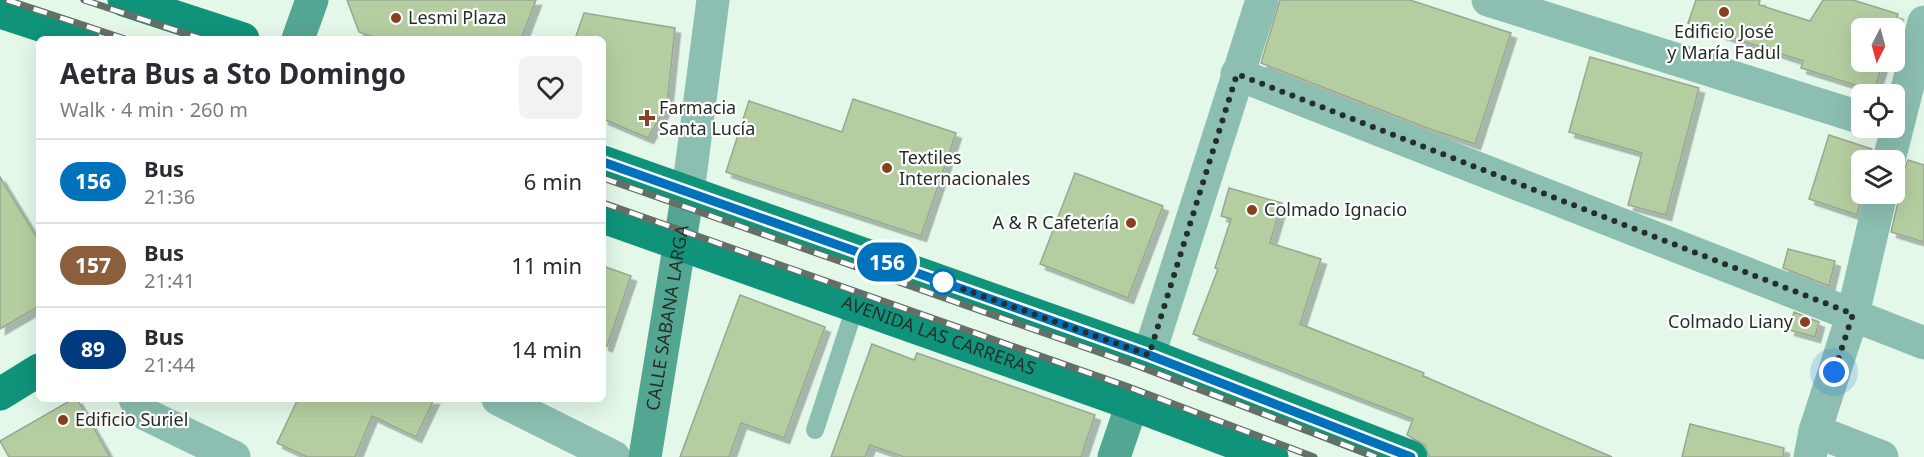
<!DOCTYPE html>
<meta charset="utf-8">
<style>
body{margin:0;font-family:"Noto Sans",sans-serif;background:#f2f2f3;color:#2b2b33;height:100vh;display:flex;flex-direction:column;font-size:22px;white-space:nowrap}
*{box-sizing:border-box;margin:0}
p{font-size:20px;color:#7c7c81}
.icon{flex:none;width:33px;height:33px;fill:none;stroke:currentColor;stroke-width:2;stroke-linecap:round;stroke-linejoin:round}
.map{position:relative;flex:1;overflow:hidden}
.sheet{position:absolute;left:36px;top:36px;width:570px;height:366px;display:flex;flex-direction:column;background:#fff;border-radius:9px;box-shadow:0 6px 24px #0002}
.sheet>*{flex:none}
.badge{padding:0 12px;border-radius:20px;font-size:21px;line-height:39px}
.needle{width:39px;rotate:186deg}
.tools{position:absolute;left:1851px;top:18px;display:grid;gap:12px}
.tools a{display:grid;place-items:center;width:54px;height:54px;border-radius:9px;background:#fff;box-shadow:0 6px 24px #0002;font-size:30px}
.you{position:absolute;width:30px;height:30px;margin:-15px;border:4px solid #fff;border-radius:50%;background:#1a73e8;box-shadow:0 0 0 9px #1a73e833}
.map>.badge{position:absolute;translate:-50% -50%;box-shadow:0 0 0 3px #fff}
.round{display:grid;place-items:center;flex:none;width:63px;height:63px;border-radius:9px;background:#f2f2f3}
.headline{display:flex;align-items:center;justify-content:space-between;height:102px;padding:0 24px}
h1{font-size:28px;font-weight:700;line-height:45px}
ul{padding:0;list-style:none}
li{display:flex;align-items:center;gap:18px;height:84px;padding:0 24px;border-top:2px solid #e1e1e2}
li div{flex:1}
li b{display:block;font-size:22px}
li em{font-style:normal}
li .badge{min-width:66px;font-weight:700;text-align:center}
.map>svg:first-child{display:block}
.building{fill:#b5cea1;stroke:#9ba692;stroke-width:1.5;filter:url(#shadow)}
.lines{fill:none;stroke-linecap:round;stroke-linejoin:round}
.lane{stroke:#8cbfb1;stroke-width:18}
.street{stroke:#8cbfb1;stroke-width:33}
.secondary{stroke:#53a692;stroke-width:33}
.primary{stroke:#10937b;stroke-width:33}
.rail-casing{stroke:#647067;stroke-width:7}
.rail{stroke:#fefffe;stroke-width:4.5;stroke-dasharray:14;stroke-linecap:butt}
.line-casing{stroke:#fff;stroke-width:14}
.line{stroke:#0072bc;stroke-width:9}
.walk{stroke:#262e28;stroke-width:6;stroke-dasharray:0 10.8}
.poi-dot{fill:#884022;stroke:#fefffe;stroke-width:2}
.stop-dot{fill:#fff;stroke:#0072bc;stroke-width:3}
.labels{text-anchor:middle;stroke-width:4.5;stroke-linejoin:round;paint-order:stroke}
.poi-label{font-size:18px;fill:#262e28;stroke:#fefffe;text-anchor:start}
.street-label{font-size:18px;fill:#262e28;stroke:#fefffe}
</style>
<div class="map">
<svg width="1924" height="457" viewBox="0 0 1924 457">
<defs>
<filter id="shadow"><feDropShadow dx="5.5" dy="5.5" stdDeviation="0" flood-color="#0004"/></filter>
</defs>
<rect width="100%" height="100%" fill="#e3f8e8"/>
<g class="building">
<polygon points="347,0 536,0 521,39 379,39 359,32"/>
<polygon points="1280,0 1410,0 1511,33 1475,144 1427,128 1261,63"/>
<polygon points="1696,0 1760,0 1759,5 1810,21 1823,0 1853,0 1898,14 1894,28 1862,28 1862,62 1883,62 1874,91 1801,68 1803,61 1688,23"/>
<polygon points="584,13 675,28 667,105 648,138 603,119 603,39 575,39"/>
<polygon points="1590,57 1699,88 1666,215 1628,205 1642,153 1569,132"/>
<polygon points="853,99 956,133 921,236 726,172 749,101 842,132"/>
<polygon points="1829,135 1872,149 1871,160 1862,160 1862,194 1857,215 1809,199"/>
<polygon points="1908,160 1924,165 1924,242 1891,232 1899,198 1894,178 1903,173"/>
<polygon points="1075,173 1163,206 1128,298 1040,264"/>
<polygon points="0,177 39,241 39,306 0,329"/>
<polygon points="1229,188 1282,203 1270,243 1321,259 1300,324 1424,373 1423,376 1612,457 1429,457 1425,445 1407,435 1413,419 1193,334 1218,269 1215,268 1231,219 1221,216"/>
<polygon points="1788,249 1835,261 1829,286 1783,268"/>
<polygon points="603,266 631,276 607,346 603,345"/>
<polygon points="740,295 825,327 784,438 741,423 729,457 680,457"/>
<polygon points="1794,312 1819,322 1815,337 1789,330"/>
<polygon points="872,344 914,360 917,353 1095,415 1081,457 904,457 870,445 865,457 831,457"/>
<polygon points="73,399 77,399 110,457 9,457 0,441"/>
<polygon points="298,399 434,399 416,437 372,416 355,457 307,457 277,443"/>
<polygon points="1690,424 1784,448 1783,457 1682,457"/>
</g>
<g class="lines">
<polyline class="lane" points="815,430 855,307"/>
<g class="street">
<polyline points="1488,0 1862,118"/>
<polyline points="1237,74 1924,343"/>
<polyline points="1889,160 1924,22"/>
<polyline points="688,192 713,0"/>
<polyline points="1149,355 1262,0"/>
<polyline points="135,399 147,415 234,457"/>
<polyline points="498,399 614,457"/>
<polyline points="1815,431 1882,457"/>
<polyline points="1810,457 1815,431 1853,314 1881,194"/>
</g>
<g class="secondary">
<polyline points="298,39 312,0"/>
<path id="s1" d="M645,457L688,192"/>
<polyline points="1114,457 1132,404"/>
</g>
<g class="primary">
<polyline points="124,0 243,39"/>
<polyline points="0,12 83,39"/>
<polyline points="603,162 1149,355 1411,457"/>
<path id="s2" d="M603,217L1132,404L1272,457"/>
<polyline points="0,394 39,370"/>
</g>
<defs>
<g id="rail">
<polyline points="7,0 125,39"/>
<polyline points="84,0 202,39"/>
<polyline points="603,178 1138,366 1376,457"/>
<polyline points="603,203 1126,386 1314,457"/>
</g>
</defs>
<use href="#rail" class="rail-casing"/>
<use href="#rail" class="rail"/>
</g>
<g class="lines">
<defs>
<polyline id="line" points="603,162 1149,355 1411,457"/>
</defs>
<use href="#line" class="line-casing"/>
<use href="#line" class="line"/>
<polyline class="walk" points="943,282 1149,355 1237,74 1853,314 1834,372"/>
</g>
<g class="poi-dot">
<circle cx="1724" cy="12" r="6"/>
<circle cx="396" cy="18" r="6"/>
<path d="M644 109h6v6h6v6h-6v6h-6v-6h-6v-6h6z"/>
<circle cx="887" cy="168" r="6"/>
<circle cx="1252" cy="210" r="6"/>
<circle cx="1131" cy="223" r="6"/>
<circle cx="1805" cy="322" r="6"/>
<circle cx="63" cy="420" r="6"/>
</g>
<circle class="stop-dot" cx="943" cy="282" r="12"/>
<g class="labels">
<g class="poi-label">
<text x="408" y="24">Lesmi Plaza</text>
<text x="1724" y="38" text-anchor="middle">Edificio José<tspan x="1724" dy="21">y María Fadul</tspan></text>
<text x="659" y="114">Farmacia<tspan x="659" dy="21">Santa Lucía</tspan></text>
<text x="899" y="164">Textiles<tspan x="899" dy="21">Internacionales</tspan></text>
<text x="1264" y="216">Colmado Ignacio</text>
<text x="1119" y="229" text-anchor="end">A &amp; R Cafetería</text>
<text x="1793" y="328" text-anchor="end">Colmado Liany</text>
<text x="75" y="426">Edificio Suriel</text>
</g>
<g class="street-label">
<text dy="6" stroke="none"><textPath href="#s1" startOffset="141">CALLE SABANA LARGA</textPath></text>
<text dy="6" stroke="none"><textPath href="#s2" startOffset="356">AVENIDA LAS CARRERAS</textPath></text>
</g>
</g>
</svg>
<div class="tools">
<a><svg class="needle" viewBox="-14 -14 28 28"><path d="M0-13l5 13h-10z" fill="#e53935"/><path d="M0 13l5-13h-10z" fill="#7c7c81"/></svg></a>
<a><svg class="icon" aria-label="locate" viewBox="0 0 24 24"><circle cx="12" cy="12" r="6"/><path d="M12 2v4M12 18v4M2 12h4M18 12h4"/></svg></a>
<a><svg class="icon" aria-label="layers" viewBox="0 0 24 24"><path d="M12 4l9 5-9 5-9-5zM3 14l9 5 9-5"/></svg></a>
</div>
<div class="you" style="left:1834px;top:372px"></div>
<b class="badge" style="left:887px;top:262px;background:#0072bc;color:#fff">156</b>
<section class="sheet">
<div class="headline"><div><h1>Aetra Bus a Sto Domingo</h1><p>Walk · 4 min · 260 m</p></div><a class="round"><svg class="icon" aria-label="heart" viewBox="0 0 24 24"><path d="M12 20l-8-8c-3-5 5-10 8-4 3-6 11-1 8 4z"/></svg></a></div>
<ul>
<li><span class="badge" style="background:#0072bc;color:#fff">156</span><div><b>Bus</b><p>21:36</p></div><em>6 min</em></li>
<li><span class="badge" style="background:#8b5e3c;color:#fff">157</span><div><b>Bus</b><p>21:41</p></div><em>11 min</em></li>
<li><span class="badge" style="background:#003b80;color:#fff">89</span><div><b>Bus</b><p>21:44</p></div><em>14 min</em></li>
</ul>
</section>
</div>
